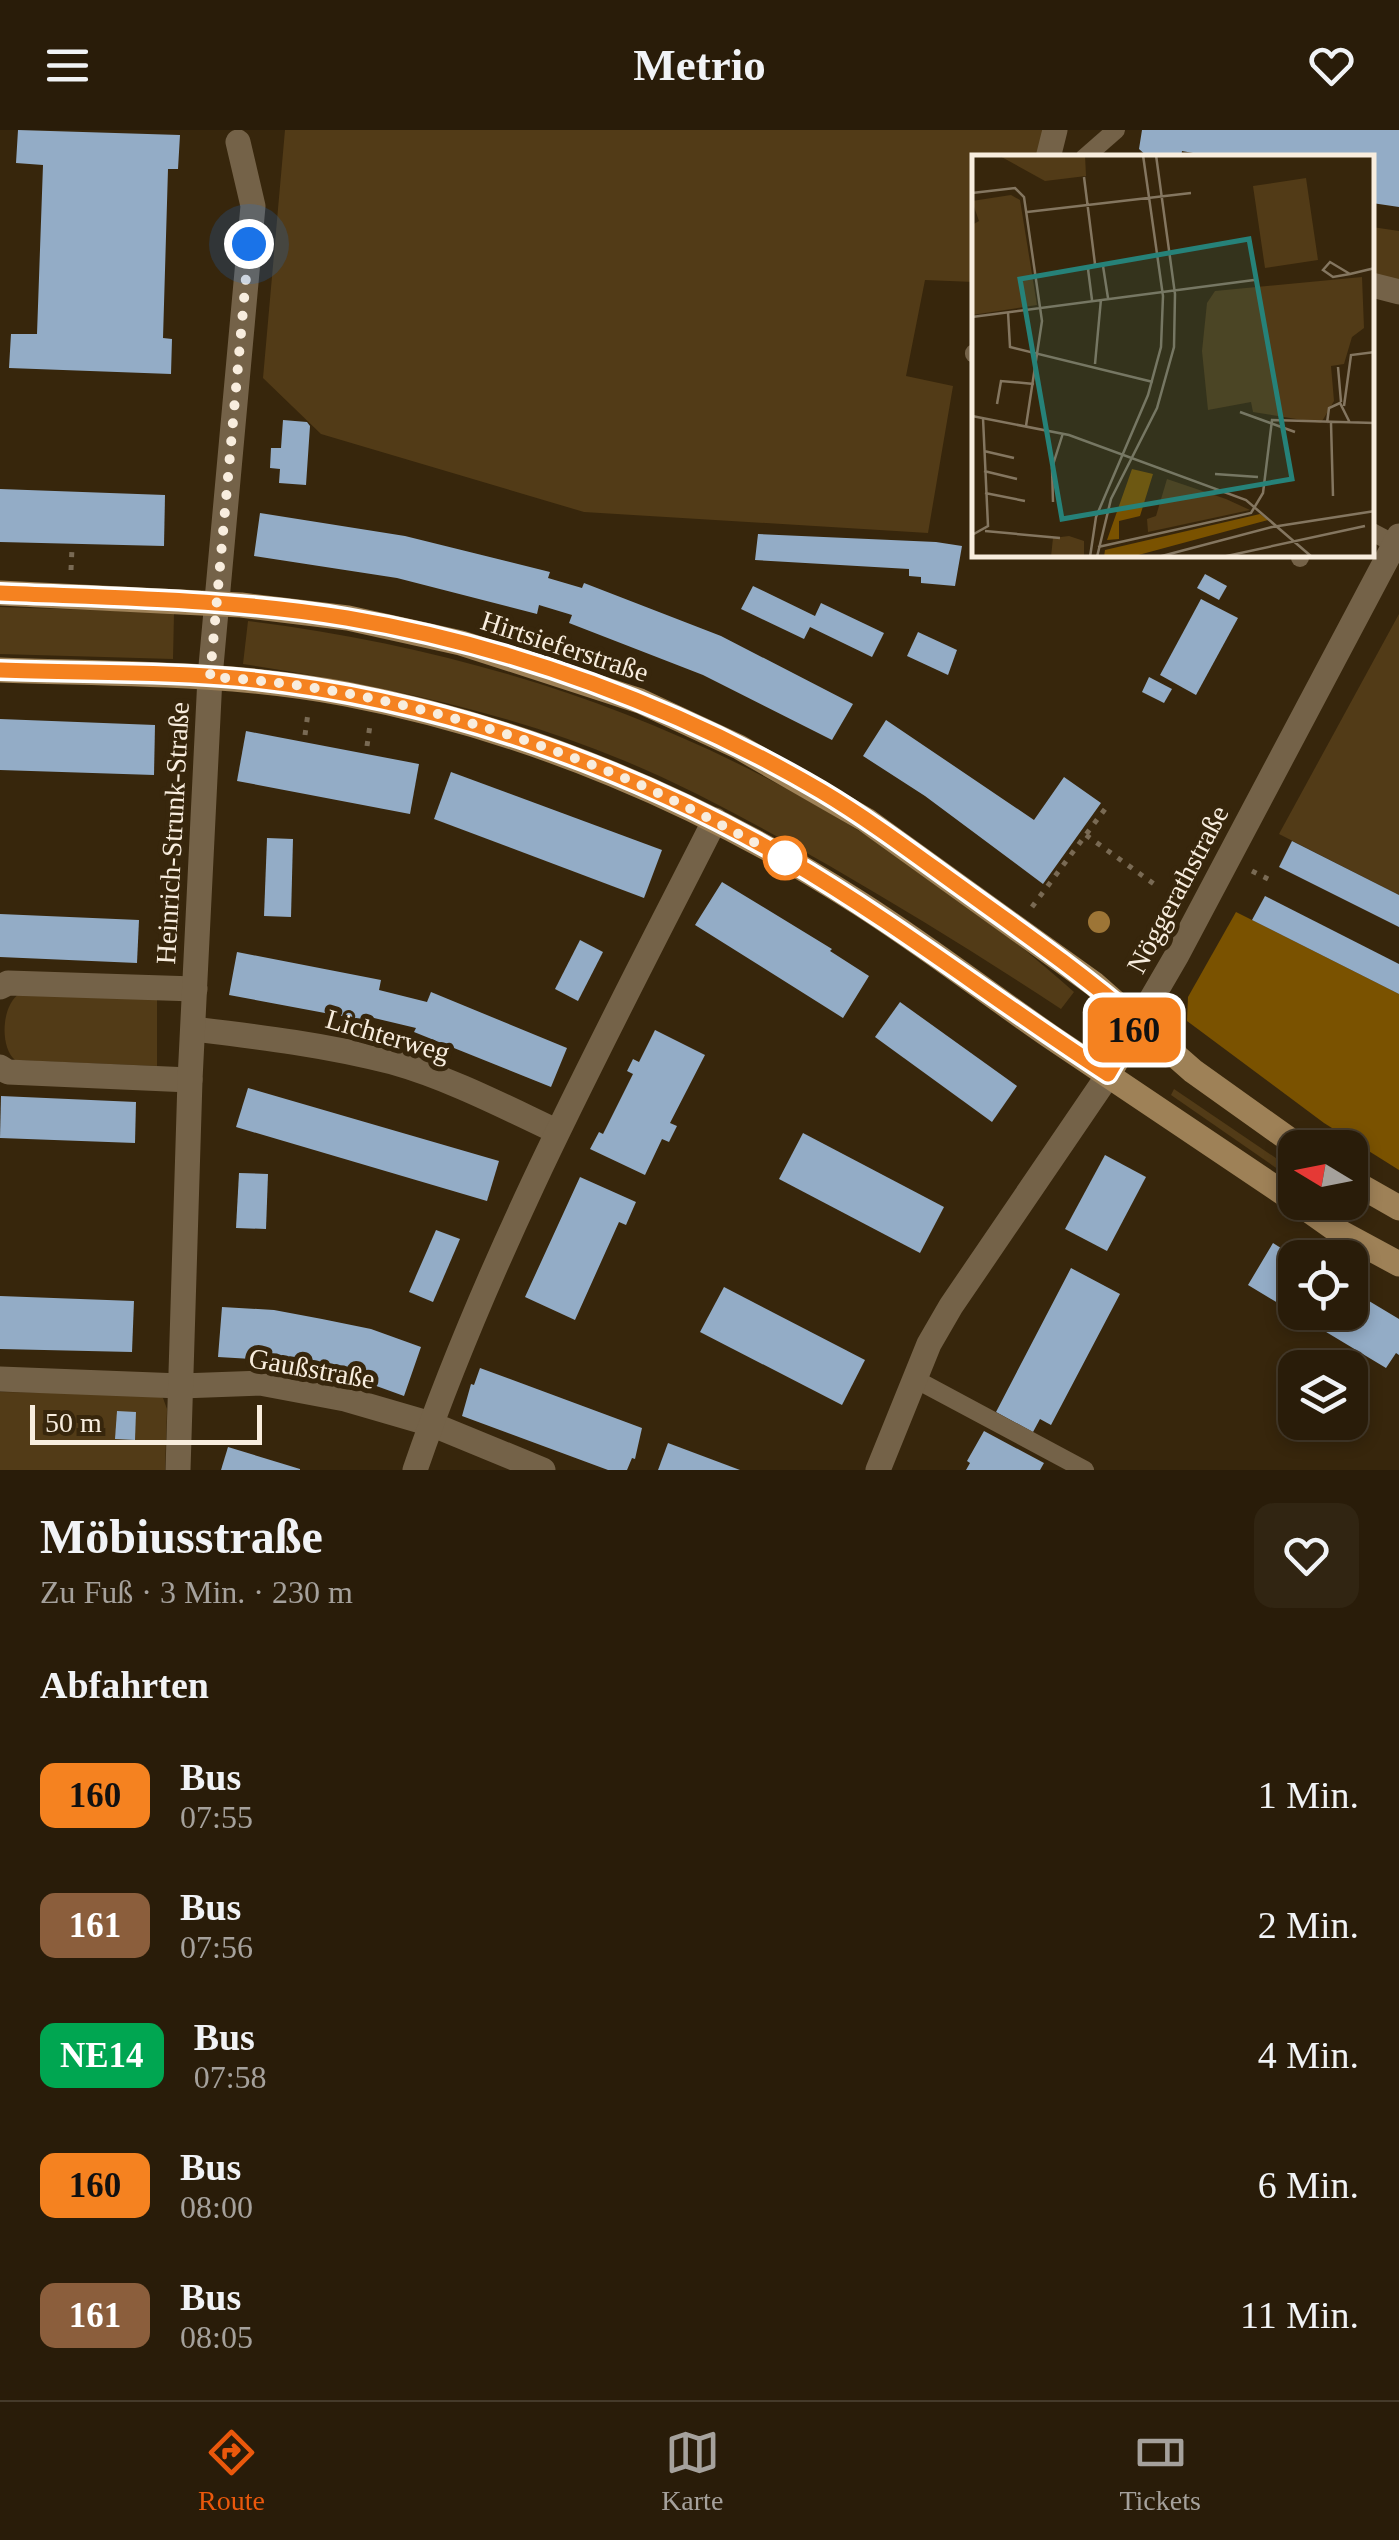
<!DOCTYPE html>
<html lang="de">
<meta charset="utf-8">
<style>
body{margin:0;font-family:Georgia,serif;background:#312512;color:#f1f3f6;height:100vh;display:flex;flex-direction:column;font-size:38px;white-space:nowrap}
*{box-sizing:border-box;margin:0}
p{font-size:32px;color:#a5a19c}
.icon{flex:none;width:55px;height:55px;fill:none;stroke:currentColor;stroke-width:2;stroke-linecap:round;stroke-linejoin:round}
.map{position:relative;height:1340px;overflow:hidden}
.side{display:flex;flex-direction:column;background:#291c09;flex:1}
.side>*{flex:none}
.badge{padding:0 20px;border-radius:15px;font-size:35px;line-height:65px}
.needle{width:65px;rotate:280deg}
.fabs{position:absolute;left:1278px;top:1000px;display:grid;gap:20px}
.fabs a{display:grid;place-items:center;width:90px;height:90px;border-radius:20px;background:#291c09;box-shadow:0 5px 15px #0003,0 0 0 2px #453a2a;font-size:50px}
.scale{position:absolute;left:30px;bottom:25px;width:232px;box-sizing:border-box;padding-left:10px;border:5px solid #f8edde;border-top:0;font-size:28px;line-height:35px;white-space:nowrap;color:#f8edde;-webkit-text-stroke:8px #37260c;paint-order:stroke}
.you{position:absolute;width:50px;height:50px;margin:-25px;border:8px solid #fff;border-radius:50%;background:#1a73e8;box-shadow:0 0 0 15px #1a73e833}
.map>.badge{position:absolute;translate:-50% -50%;box-shadow:0 0 0 5px #fff}
h2{padding:0 40px;font-size:38px;line-height:90px}
.round{display:grid;place-items:center;flex:none;width:105px;height:105px;border-radius:20px;background:#312512}
.headline{display:flex;align-items:center;justify-content:space-between;height:170px;padding:0 40px}
h1{font-size:48px;font-weight:700;line-height:75px}
ul{padding:0;list-style:none}
li{display:flex;align-items:center;gap:30px;height:130px;padding:0 40px}
li div{flex:1}
li b{display:block;font-size:38px}
li em{font-style:normal}
li .badge{min-width:110px;font-weight:700;text-align:center}
header{display:flex;justify-content:space-between;align-items:center;height:130px;padding:0 40px;background:#291c09;font-size:45px;font-weight:700}
.menu{display:flex;justify-content:space-around;align-items:center;height:140px;border-top:2px solid #453a2a;background:#291c09;font-size:28px;color:#a5a19c}
.menu a{display:grid;justify-items:center;gap:5px}
.menu .active{color:#ea580c}
.map>svg:first-child{display:block}
.green{fill:#523b17}
.forest{fill:#7a5200}
.building{fill:#93acc6}
.lines{fill:none;stroke-linecap:round;stroke-linejoin:round}
.path{stroke:#796a54;stroke-width:5;stroke-dasharray:5 8;stroke-linecap:butt}
.lane{stroke:#746248;stroke-width:18}
.street{stroke:#746248;stroke-width:25}
.secondary{stroke:#9e8157;stroke-width:25}
.tree{fill:#9d7536}
.line-casing{stroke:#fff;stroke-width:22}
.line{stroke:#f58220;stroke-width:15}
.walk{stroke:#f8edde;stroke-width:10;stroke-dasharray:0 18}
.stop-dot{fill:#fff;stroke:#f58220;stroke-width:5}
.labels{text-anchor:middle;stroke-width:10;stroke-linejoin:round;paint-order:stroke}
.street-label{font-size:28px;fill:#f8edde;stroke:#37260c}
.inset-road{fill:none;stroke:#847660;stroke-width:2.5}
.view{fill:#268279;fill-opacity:0.15;stroke:#268279;stroke-width:5}
.inset-edge{fill:none;stroke:#f8edde;stroke-width:5}
</style>
<header><svg class="icon" aria-label="menu" viewBox="0 0 24 24"><path d="M4 6h16M4 12h16M4 18h16"/></svg>Metrio<svg class="icon" aria-label="heart" viewBox="0 0 24 24"><path d="M12 20l-8-8c-3-5 5-10 8-4 3-6 11-1 8 4z"/></svg></header>
<div class="map">
<svg width="1399" height="1340" viewBox="0 0 1399 1340">
<rect width="100%" height="100%" fill="#37260c"/>
<g class="green">
<polygon points="285,0 1052,0 1044,27 974,28 974,152 925,150 906,246 953,256 928,403 584,382 321,304 263,248"/>
<polygon points="1372,97 1399,101 1399,160 1372,153"/>
<polygon points="0,477 174,483 173,529 0,524"/>
<polygon points="1399,484 1399,765 1279,704"/>
<path d="M248,491C567,531 833,648 1074,862L1061,879C984,828 907,781 828,735C762,698 695,660 625,631C503,580 373,554 243,534Z"/>
<path d="M19,864L157,867V936L15,930C0,918 1,876 19,864Z"/>
<polygon points="1174,959 1295,1041 1295,1051 1171,965"/>
<polygon points="0,1262 155,1264 163,1268 167,1279 165,1340 0,1340"/>
</g>
<polygon class="forest" points="1236,782 1399,864 1399,1040 1324,993 1187,891 1188,867"/>
<g class="building">
<polygon points="18,0 180,5 178,39 168,39 163,208 172,209 171,244 9,238 11,204 37,204 43,35 16,33"/>
<polygon points="1142,0 1399,0 1399,77 1372,73 1372,28 1203,28 1204,25 1182,21 1181,28 1149,28 1139,19"/>
<polygon points="283,290 307,292 310,296 306,355 279,353 280,339 270,338 271,318 281,318"/>
<polygon points="0,359 165,365 164,416 0,412"/>
<polygon points="260,383 405,406 550,442 548,448 582,458 584,453 721,506 853,574 832,610 703,545 569,493 572,485 539,475 537,484 397,448 254,426"/>
<polygon points="758,404 936,412 962,416 955,456 921,453 921,447 909,446 909,439 755,430"/>
<polygon points="1205,444 1227,456 1219,470 1197,458"/>
<polygon points="753,456 815,486 821,473 884,503 872,527 810,497 804,509 741,479"/>
<polygon points="1201,469 1238,488 1196,565 1160,545"/>
<polygon points="918,502 957,520 948,545 907,526"/>
<polygon points="1149,547 1172,559 1164,573 1142,562"/>
<polygon points="0,589 155,595 154,645 0,640"/>
<polygon points="886,590 1034,690 1064,647 1101,673 1043,754 925,666 863,626"/>
<polygon points="246,601 419,634 410,684 237,651"/>
<polygon points="451,642 662,720 644,768 434,689"/>
<polygon points="267,708 293,709 291,787 264,786"/>
<polygon points="1292,711 1399,765 1399,797 1279,737"/>
<polygon points="722,752 832,819 830,821 869,846 843,888 695,795"/>
<polygon points="1265,766 1399,834 1399,864 1252,790"/>
<polygon points="0,784 139,790 137,833 0,827"/>
<polygon points="580,810 603,822 578,871 555,859"/>
<polygon points="237,822 381,850 379,860 427,872 431,862 567,918 551,957 414,902 416,898 374,888 373,892 229,865"/>
<polygon points="900,872 1017,956 992,992 875,907"/>
<polygon points="655,900 705,925 670,993 677,996 669,1012 662,1009 645,1045 590,1019 599,1002 603,1004 633,944 627,941 633,929 639,932"/>
<polygon points="248,958 499,1031 487,1071 236,997"/>
<polygon points="1,966 136,972 135,1013 0,1008"/>
<polygon points="803,1003 944,1077 920,1123 779,1049"/>
<polygon points="1105,1025 1146,1047 1107,1121 1065,1099"/>
<polygon points="239,1043 268,1044 266,1099 236,1098"/>
<polygon points="580,1047 636,1072 626,1095 619,1092 575,1190 525,1167"/>
<polygon points="436,1100 460,1109 433,1172 409,1162"/>
<polygon points="1273,1113 1295,1127 1295,1182 1350,1182 1350,1151 1363,1159 1359,1165 1399,1189 1399,1225 1396,1223 1386,1238 1248,1155"/>
<polygon points="1071,1138 1120,1164 1051,1295 1040,1289 1033,1302 996,1282"/>
<polygon points="724,1157 865,1230 842,1275 700,1202"/>
<polygon points="0,1166 134,1171 132,1222 0,1219"/>
<polygon points="222,1177 274,1180 322,1189 371,1199 421,1217 404,1266 357,1249 311,1239 267,1230 218,1227"/>
<polygon points="480,1238 642,1298 635,1329 632,1328 627,1340 608,1340 462,1286 471,1254 474,1255"/>
<polygon points="117,1281 136,1282 135,1310 115,1309"/>
<polygon points="984,1301 1044,1333 1040,1340 966,1340 970,1333 967,1331"/>
<polygon points="668,1313 740,1340 658,1340"/>
<polygon points="228,1317 300,1339 300,1340 221,1340"/>
</g>
<g class="lines">
<g class="path">
<polyline points="71,440 72,418"/>
<polyline points="305,605 308,583"/>
<polyline points="367,616 370,595"/>
<polyline points="1086,705 1154,754"/>
<polyline points="1252,741 1272,751"/>
<polyline points="1032,777 1108,675"/>
</g>
<g class="lane">
<polyline points="1084,28 1116,0"/>
<polyline points="974,224 974,223"/>
<polyline points="1372,402 1395,414"/>
<polyline points="1300,428 1300,425"/>
<polyline points="915,1249 1085,1340"/>
</g>
<g class="street">
<polyline points="1048,28 1055,0"/>
<polyline points="1372,155 1399,162"/>
<polyline points="0,857 8,853 195,859"/>
<polyline points="1138,892 1177,825 1399,406"/>
<path d="M194,899C260,907 327,915 392,932C449,948 503,976 556,1001"/>
<polyline points="0,937 8,942 190,950"/>
<polyline points="0,1249 181,1256 260,1253 345,1269 431,1294 543,1340"/>
<polyline points="178,1340 190,950 210,547 253,76 238,12"/>
<path d="M415,1340C492,1116 608,901 715,690"/>
<polyline points="878,1340 929,1214 951,1176 1109,944"/>
</g>
<g class="secondary">
<polyline points="0,463 241,475 348,488 461,513 640,571 739,617 866,690 1094,854 1193,941 1301,1018"/>
<path d="M0,540C115,544 232,542 346,564C529,599 703,673 859,773C925,815 987,863 1051,907C1132,962 1214,1016 1295,1071"/>
<polyline points="1109,944 1138,892"/>
<polyline points="1350,1050 1399,1078"/>
<polyline points="1297,1072 1338,1101 1399,1134"/>
</g>
</g>
<circle class="tree" cx="1099" cy="792" r="11"/>
<g class="lines">
<defs>
<path id="line" d="M0,463C116,468 232,469 347,488C512,516 676,576 821,661C873,692 921,729 970,764C1027,805 1085,846 1138,892L1108,944C1000,874 898,794 787,729C620,632 428,566 235,548C158,541 78,543 0,540"/>
</defs>
<use href="#line" class="line-casing"/>
<use href="#line" class="line"/>
<path class="walk" d="M249,114L210,547C349,554 493,593 622,647C678,670 731,701 785,728"/>
</g>
<circle class="stop-dot" cx="785" cy="728" r="20"/>
<g class="labels">
<g class="street-label">
<text transform="translate(565 516) rotate(18)" y="10">Hirtsieferstraße</text>
<text transform="translate(172 703) rotate(-87)" y="10">Heinrich-Strunk-Straße</text>
<text transform="translate(1177 759) rotate(-62)" y="10">Nöggerathstraße</text>
<text transform="translate(388 905) rotate(16)" y="10">Lichterweg</text>
<text transform="translate(312 1238) rotate(10)" y="10">Gaußstraße</text>
</g>
</g>
<g transform="translate(972 25)">
<rect width="402" height="402" fill="#37260c"/>
<path d="M26,0H113L114,21L73,26ZM334,23L346,105L293,113L281,31ZM39,40L48,45L65,150L0,160V70L7,66L0,46ZM390,122L392,173L380,182L372,209L359,211L362,246L349,268L281,257L279,247L236,255L230,196L235,148L243,136ZM195,324L254,344L278,355L176,377L175,364L184,361ZM97,381L112,386V402H79L81,383Z" fill="#523b17"/>
<path d="M160,314L181,319L168,361L147,366V384L135,385ZM288,359L296,365L159,402H132L133,395Z" fill="#7a5200"/>
<path class="inset-road" d="M112,22L123,109M0,38L43,33L52,42L70,166L54,271M55,57L219,38M378,119L358,107L351,115L361,122L378,119L403,113M120,145L116,114L123,109L131,111L136,143M36,157L38,192L181,227M0,162L282,125M123,209L129,144M366,212L369,247M25,249L29,226L62,229M372,251L379,200L403,197M268,257L323,277M0,261L97,280L274,345L340,402M355,268L357,253L368,248L378,268M359,268L361,341M12,296L42,303M12,316L45,324M243,319L286,322M13,338L53,346M81,347L80,313L91,278M13,376L88,383M0,380L16,371L11,263M126,392L279,358L291,338L300,265L403,268M118,402L124,362L176,240L189,192L191,141L171,0M125,402L139,344L185,253L202,192L203,139L184,0M186,402L300,372L403,356M250,402L393,371"/>
<path class="view" d="M277,84L320,324L90,364L48,124Z"/>
<rect width="402" height="402" class="inset-edge"/>
</g>
</svg>
<div class="fabs">
<a><svg class="needle" viewBox="-14 -14 28 28"><path d="M0-13l5 13h-10z" fill="#e53935"/><path d="M0 13l5-13h-10z" fill="#a5a19c"/></svg></a>
<a><svg class="icon" aria-label="locate" viewBox="0 0 24 24"><circle cx="12" cy="12" r="6"/><path d="M12 2v4M12 18v4M2 12h4M18 12h4"/></svg></a>
<a><svg class="icon" aria-label="layers" viewBox="0 0 24 24"><path d="M12 4l9 5-9 5-9-5zM3 14l9 5 9-5"/></svg></a>
</div>
<div class="scale">50 m</div>
<div class="you" style="left:249px;top:114px"></div>
<b class="badge" style="left:1134px;top:900px;background:#f58220;color:#111">160</b>
</div>
<section class="side">
<div class="headline"><div><h1>Möbiusstraße</h1><p>Zu Fuß · 3 Min. · 230 m</p></div><a class="round"><svg class="icon" aria-label="heart" viewBox="0 0 24 24"><path d="M12 20l-8-8c-3-5 5-10 8-4 3-6 11-1 8 4z"/></svg></a></div>
<h2>Abfahrten</h2>
<ul>
<li><span class="badge" style="background:#f58220;color:#111">160</span><div><b>Bus</b><p>07:55</p></div><em>1 Min.</em></li>
<li><span class="badge" style="background:#8b5e3c;color:#fff">161</span><div><b>Bus</b><p>07:56</p></div><em>2 Min.</em></li>
<li><span class="badge" style="background:#00a651;color:#fff">NE14</span><div><b>Bus</b><p>07:58</p></div><em>4 Min.</em></li>
<li><span class="badge" style="background:#f58220;color:#111">160</span><div><b>Bus</b><p>08:00</p></div><em>6 Min.</em></li>
<li><span class="badge" style="background:#8b5e3c;color:#fff">161</span><div><b>Bus</b><p>08:05</p></div><em>11 Min.</em></li>
</ul>
</section>
<nav class="menu">
<a class="active"><svg class="icon" aria-label="directions" viewBox="0 0 24 24"><path d="M12 3l9 9-9 9-9-9zM9 14v-3h6M13 9l2 2-2 2"/></svg>Route</a>
<a><svg class="icon" aria-label="map" viewBox="0 0 24 24"><path d="M3 6l6-2 6 2 6-2v14l-6 2-6-2-6 2zM9 4v14M15 6v14"/></svg>Karte</a>
<a><svg class="icon" aria-label="tickets" viewBox="0 0 24 24"><path d="M3 7h18v10H3zM15 7v10"/></svg>Tickets</a>
</nav>
